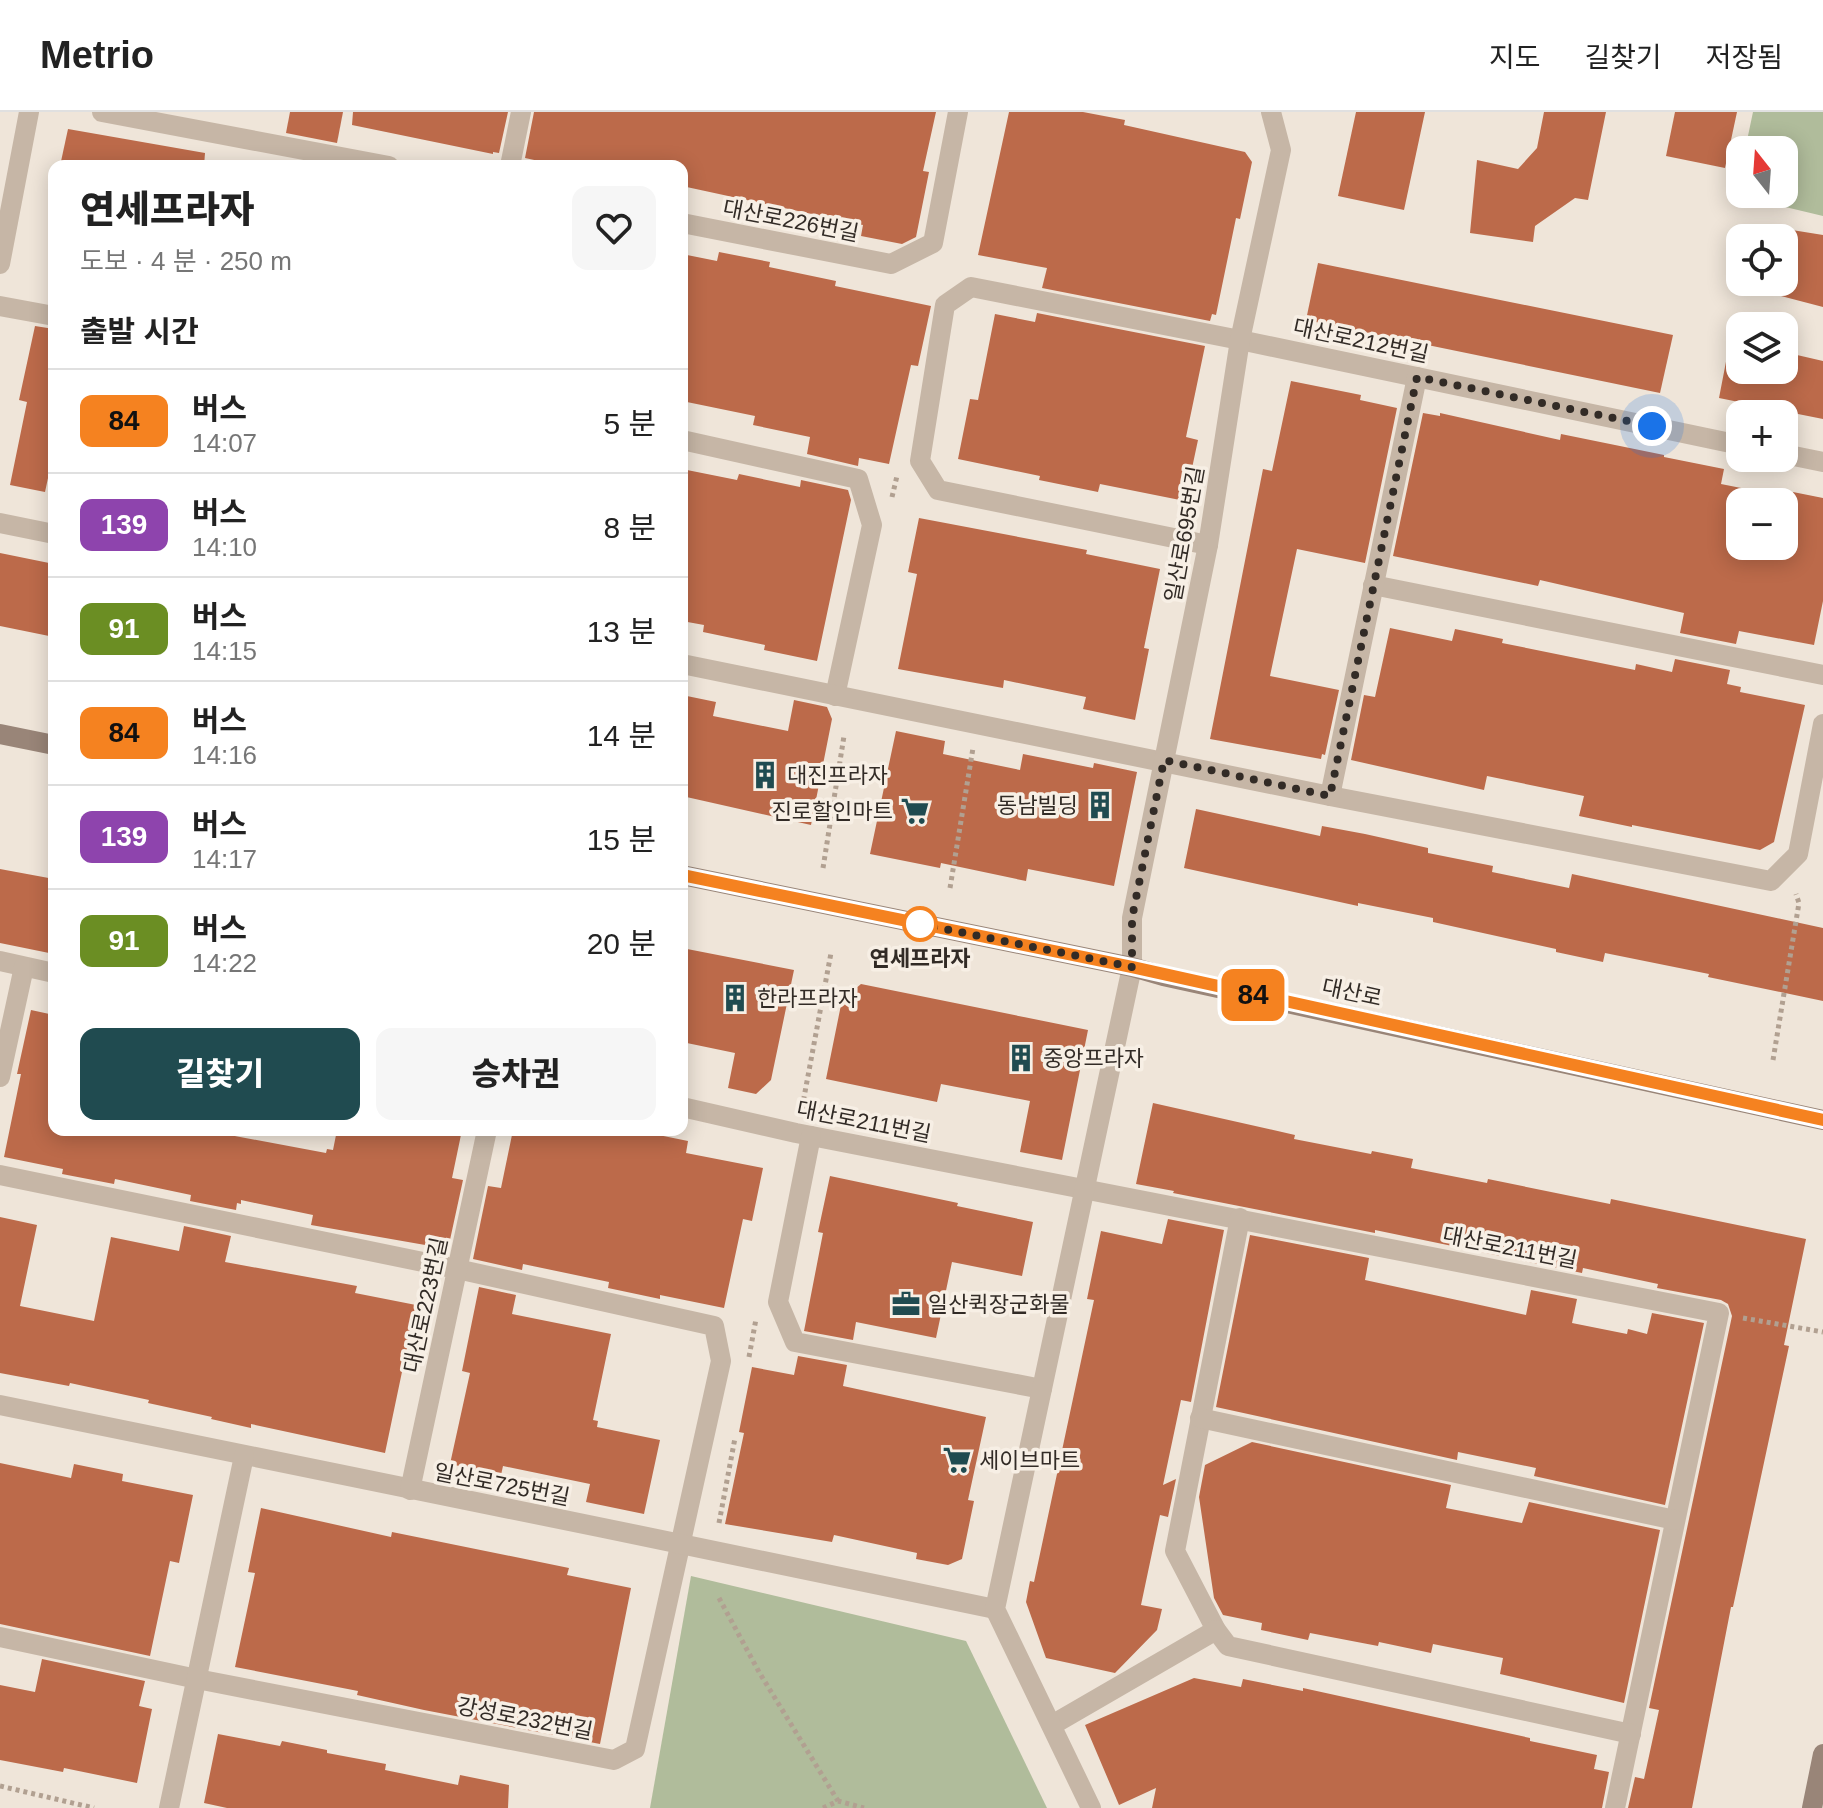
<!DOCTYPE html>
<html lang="ko">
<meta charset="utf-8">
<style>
body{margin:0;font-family:Helvetica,"Noto Sans KR",sans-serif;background:#f6f6f6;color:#222;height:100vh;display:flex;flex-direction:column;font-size:30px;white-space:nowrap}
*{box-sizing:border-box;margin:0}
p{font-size:26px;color:#767676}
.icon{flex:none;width:44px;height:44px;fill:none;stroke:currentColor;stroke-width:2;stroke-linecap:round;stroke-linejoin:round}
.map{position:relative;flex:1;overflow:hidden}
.panel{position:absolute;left:48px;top:48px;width:640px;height:976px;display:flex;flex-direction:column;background:#fff;border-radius:16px;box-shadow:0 4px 20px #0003}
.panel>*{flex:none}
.badge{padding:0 16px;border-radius:12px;font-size:28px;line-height:52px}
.needle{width:52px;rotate:343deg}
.buttons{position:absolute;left:1726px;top:24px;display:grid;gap:16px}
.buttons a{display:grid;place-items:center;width:72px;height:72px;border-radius:16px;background:#fff;box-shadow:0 4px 20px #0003;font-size:40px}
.you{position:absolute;width:40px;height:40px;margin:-20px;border:6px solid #fff;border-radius:50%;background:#1a73e8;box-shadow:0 0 0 12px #1a73e833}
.map>.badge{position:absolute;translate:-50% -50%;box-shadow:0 0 0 4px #fff}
h2{padding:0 32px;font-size:30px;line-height:72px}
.round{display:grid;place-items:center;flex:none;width:84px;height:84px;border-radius:16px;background:#f6f6f6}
.headline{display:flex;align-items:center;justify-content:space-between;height:136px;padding:0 32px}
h1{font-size:38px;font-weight:800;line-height:60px}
.button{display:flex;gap:16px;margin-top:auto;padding:16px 32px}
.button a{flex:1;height:92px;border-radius:16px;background:#204b50;color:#fff;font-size:32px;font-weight:800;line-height:92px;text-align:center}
.button a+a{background:#f6f6f6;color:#222}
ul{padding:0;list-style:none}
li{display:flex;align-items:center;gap:24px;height:104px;padding:0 32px;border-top:2px solid #e0e0e0}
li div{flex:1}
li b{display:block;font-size:30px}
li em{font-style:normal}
li .badge{min-width:88px;font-weight:700;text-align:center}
header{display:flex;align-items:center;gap:48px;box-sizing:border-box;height:112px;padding:0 40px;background:#fff;border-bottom:2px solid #e0e0e0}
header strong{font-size:38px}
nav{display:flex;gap:44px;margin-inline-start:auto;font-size:28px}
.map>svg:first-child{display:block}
.green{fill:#b0bc9b}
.building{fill:#bc6a4a;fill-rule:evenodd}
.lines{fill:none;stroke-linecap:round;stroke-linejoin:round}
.path{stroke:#b1a091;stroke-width:5;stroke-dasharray:4 4;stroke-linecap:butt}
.minor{stroke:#c6b6a6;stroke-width:20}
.secondary{stroke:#998578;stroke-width:20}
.line-casing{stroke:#fff;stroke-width:18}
.line{stroke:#f58220;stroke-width:12}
.walk{stroke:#322b26;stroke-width:8;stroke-dasharray:0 14.4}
.stop-dot{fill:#fff;stroke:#f58220;stroke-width:4}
.labels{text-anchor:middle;stroke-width:7;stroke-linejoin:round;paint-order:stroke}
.street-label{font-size:22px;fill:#322b26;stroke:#f7efe5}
.poi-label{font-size:22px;fill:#322b26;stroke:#f7efe5;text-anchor:start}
.stop-label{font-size:22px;font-weight:bold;fill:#322b26;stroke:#f7efe5}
</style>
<header>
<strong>Metrio</strong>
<nav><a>지도</a><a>길찾기</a><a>저장됨</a></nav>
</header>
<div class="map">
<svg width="1823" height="1696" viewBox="0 0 1823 1696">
<rect width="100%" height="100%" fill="#efe5d9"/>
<g class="green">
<polygon points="1753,0 1823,0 1823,104 1736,83 1740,62 1740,82 1784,82 1784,38 1745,38"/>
<polygon points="691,1464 966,1529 1047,1696 650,1696"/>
</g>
<g class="building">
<polygon points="290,0 343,0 337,31 286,21"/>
<polygon points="353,0 508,0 499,41 493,40 493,42 352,13"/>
<polygon points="534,0 936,0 923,59 929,60 916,125 902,132 861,124 863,113 682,74 682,54 562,54 525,46"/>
<polygon points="1009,0 1083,0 1125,8 1124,13 1245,40 1252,50 1240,107 1236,106 1216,203 1212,202 1210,209 1042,176 1047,156 978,143"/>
<polygon points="1356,0 1425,0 1404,98 1338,84"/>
<polygon points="1544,0 1606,0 1588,88 1575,86 1535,114 1533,130 1470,121 1477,48 1518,57 1537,36"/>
<polygon points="1675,0 1737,0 1725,56 1666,44"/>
<polygon points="68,17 205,41 204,54 60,54"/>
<polygon points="1792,118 1823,123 1823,195 1781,184"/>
<polygon points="719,140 770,150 769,155 836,169 835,174 931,194 918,254 911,253 889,352 859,346 858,354 807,342 810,325 753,313 755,304 682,289 682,142 717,149"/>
<polygon points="1318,151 1673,223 1660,281 1306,208"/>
<polygon points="1037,201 1205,234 1186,325 1198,328 1185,389 1100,372 1098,380 1039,368 1040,364 958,347 970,287 978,288 995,202 1035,210"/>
<polygon points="35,214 54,217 54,338 45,380 10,373 27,290 19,288"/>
<polygon points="1730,229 1740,231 1740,258 1784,258 1784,240 1823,249 1823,307 1719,286"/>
<polygon points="1291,269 1361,283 1360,288 1397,296 1365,451 1297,437 1270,564 1339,578 1325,643 1322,642 1321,647 1210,627 1263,357 1272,359"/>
<path d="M1423,301L1440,304V301L1560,328L1561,322L1664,343V345L1724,357L1721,372L1792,386L1793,380L1823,386V489L1814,533L1739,519L1736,532L1680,521L1684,501L1540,468L1538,474L1393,444ZM1740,390H1784V434H1740Z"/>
<polygon points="682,357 737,368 739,362 800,375 801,368 848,378 851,388 817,549 764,538 765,533 703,520 704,513 682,509"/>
<polygon points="919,406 1087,438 1086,442 1160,457 1144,536 1149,537 1135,608 1083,597 1086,585 1004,568 1003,576 898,557 917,462 908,460"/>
<polygon points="0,441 54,452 54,525 0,514"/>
<polygon points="1390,516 1452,529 1455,517 1503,527 1502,531 1635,558 1636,552 1672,560 1675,547 1730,558 1727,572 1741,575 1740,580 1805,593 1774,730 1760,738 1632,713 1632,715 1579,704 1584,684 1487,664 1484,678 1351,648 1364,583 1375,585"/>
<polygon points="682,583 716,590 713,604 788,619 794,588 827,595 832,607 811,713 682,684"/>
<polygon points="896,619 945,629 943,642 1020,658 1023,642 1093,656 1094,651 1137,660 1114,774 1028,757 1026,769 941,751 940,756 870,742"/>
<polygon points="1196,697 1320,724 1322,714 1365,722 1428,736 1428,741 1493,754 1492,760 1569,776 1572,762 1823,816 1823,889 1708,865 1709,862 1605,841 1603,850 1556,840 1556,837 1433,810 1433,806 1358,791 1358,794 1184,756"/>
<polygon points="0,757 54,767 54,842 0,831"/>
<polygon points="682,836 794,858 771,968 756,982 728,976 735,941 682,930"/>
<polygon points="861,872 1088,918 1062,1048 1020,1040 1030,989 941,972 937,990 826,967 842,888"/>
<polygon points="31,898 54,903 54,1018 203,1018 326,1041 327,1037 333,1038 337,1018 462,1018 452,1066 463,1068 448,1137 311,1113 313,1103 241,1088 241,1092 237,1091 236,1098 190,1089 191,1083 115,1067 114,1072 62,1062 63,1057 4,1045 21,962 17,962"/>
<polygon points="1153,991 1295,1023 1294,1027 1371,1042 1372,1039 1413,1047 1411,1056 1487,1071 1488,1067 1610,1092 1611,1087 1806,1127 1784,1233 1789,1234 1733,1495 1731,1495 1692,1696 1628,1696 1635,1665 1644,1667 1659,1598 1649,1596 1732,1204 1728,1192 1721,1188 1657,1176 1658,1172 1583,1156 1582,1161 1375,1118 1375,1121 1173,1081 1174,1079 1136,1072"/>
<polygon points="513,1018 634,1018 688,1029 686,1041 763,1056 752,1109 743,1107 724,1196 660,1183 660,1187 608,1176 609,1170 523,1152 522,1158 473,1147 488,1074 501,1076"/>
<polygon points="830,1064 958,1091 957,1094 1033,1110 1022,1164 952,1150 936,1226 856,1210 853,1228 804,1219 823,1121 818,1120"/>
<polygon points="0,1105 37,1113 20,1194 94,1209 111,1125 179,1139 184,1114 231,1124 225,1150 357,1174 355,1181 416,1193 385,1341 251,1312 251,1316 211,1307 212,1305 148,1291 149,1288 70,1271 69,1274 0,1261"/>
<polygon points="1168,1107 1224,1118 1191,1290 1181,1288 1163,1373 1176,1367 1168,1405 1160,1403 1141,1493 1162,1497 1157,1518 1115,1561 1046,1546 1026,1490 1030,1469 1034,1470 1094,1188 1087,1187 1101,1119 1162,1132"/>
<polygon points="1250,1123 1369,1146 1365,1168 1526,1203 1531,1178 1577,1187 1572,1211 1627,1222 1628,1217 1647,1222 1652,1201 1704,1211 1665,1393 1534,1364 1536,1356 1458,1340 1457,1348 1216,1295"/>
<polygon points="479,1175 516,1183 512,1202 611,1222 593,1308 598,1309 597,1315 660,1328 644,1402 586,1390 590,1372 503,1354 501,1363 450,1352 470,1261 462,1259"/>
<polygon points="798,1244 847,1253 843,1274 986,1305 968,1388 974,1389 962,1447 948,1453 916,1447 917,1441 834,1423 832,1430 725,1412 744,1321 739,1320 752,1255 794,1263"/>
<polygon points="1252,1330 1451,1373 1446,1396 1522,1411 1529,1390 1660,1418 1624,1591 1500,1562 1503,1546 1433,1532 1431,1541 1379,1530 1378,1534 1310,1521 1308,1528 1261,1518 1262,1511 1223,1503 1214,1486 1199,1385 1205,1353"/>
<polygon points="0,1351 71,1366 74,1352 123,1362 122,1369 193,1383 179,1451 170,1449 150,1544 0,1512"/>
<polygon points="261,1396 391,1425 392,1420 569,1456 567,1463 631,1476 600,1632 424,1598 357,1583 358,1579 235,1555 255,1461 248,1460"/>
<polygon points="42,1547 145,1569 139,1594 152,1597 137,1671 64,1656 63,1660 0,1648 0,1573 35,1580"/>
<polygon points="1194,1566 1241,1575 1243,1567 1303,1579 1303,1576 1530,1626 1530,1629 1597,1643 1594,1657 1609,1660 1602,1696 1152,1696 1156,1676 1119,1693 1085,1613"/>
<polygon points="218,1622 280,1634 282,1629 327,1638 327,1641 386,1652 385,1658 458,1673 460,1663 509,1673 508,1696 227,1696 204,1691"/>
</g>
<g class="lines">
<g class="path">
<polyline points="892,385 897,364"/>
<polyline points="823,756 844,624"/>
<polyline points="950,776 973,636"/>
<polyline points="1773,948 1799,791 1796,782"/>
<polyline points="802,996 831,841"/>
<polyline points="1743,1206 1823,1220"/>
<polyline points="749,1245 756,1207"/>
<polyline points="719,1411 735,1326"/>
<polyline points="719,1486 759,1560 838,1689"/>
<polyline points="0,1674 94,1696"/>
<polyline points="823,1696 838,1689 864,1696"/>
</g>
<g class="minor">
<polyline points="102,0 389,54"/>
<polyline points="510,54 521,0"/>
<polyline points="682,111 891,152 933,131 958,0"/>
<polyline points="0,152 29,0"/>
<polyline points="0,194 54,204"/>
<polyline points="682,328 858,367 872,413 835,584"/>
<polyline points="1784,342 1823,350"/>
<polyline points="0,411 54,422"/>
<polyline points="1208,433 938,378 920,349 945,193 971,175 1240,228 1740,333"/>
<polyline points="1373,473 1823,563"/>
<polyline points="682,552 1330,684 1771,769 1798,742 1823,612"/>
<polyline points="1330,684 1417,265"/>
<polyline points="0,849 54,861"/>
<polyline points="0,965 24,855"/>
<polyline points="682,995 796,1021 1719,1201 1615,1696"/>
<polyline points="811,1024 778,1190 795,1230 1042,1277"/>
<polyline points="0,1063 457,1157 714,1214 721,1249 635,1637 614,1648 197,1567 0,1525"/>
<polyline points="1240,1106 1175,1439 1216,1518 1228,1534 1631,1622"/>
<path d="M0,1293C331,1363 664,1426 995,1497"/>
<polyline points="1200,1306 1675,1408"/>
<polyline points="410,1378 487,1018"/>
<polyline points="1052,1613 1216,1518"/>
<polyline points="169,1696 244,1344"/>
<polyline points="1091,1696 995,1497 1132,855 1132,806 1208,433 1240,228 1281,38 1271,0"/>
</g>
<g class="secondary">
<polyline points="0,622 54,633"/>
<polyline points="682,763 1132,855 1163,864 1823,1008"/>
<polyline points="1812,1696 1823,1642"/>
</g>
</g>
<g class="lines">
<defs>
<polyline id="line" points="682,763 1132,855 1823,1008"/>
</defs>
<use href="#line" class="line-casing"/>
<use href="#line" class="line"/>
<polyline class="walk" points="920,812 1132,855 1132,806 1164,648 1330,684 1417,265 1652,314"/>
</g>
<defs>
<symbol id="building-bare" viewBox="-9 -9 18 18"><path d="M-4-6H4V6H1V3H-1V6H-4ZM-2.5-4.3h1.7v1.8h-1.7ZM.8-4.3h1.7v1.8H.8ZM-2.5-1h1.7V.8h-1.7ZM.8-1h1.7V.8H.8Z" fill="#204b50" stroke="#f7efe5" stroke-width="2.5" paint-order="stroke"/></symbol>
<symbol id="supermarket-bare" viewBox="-9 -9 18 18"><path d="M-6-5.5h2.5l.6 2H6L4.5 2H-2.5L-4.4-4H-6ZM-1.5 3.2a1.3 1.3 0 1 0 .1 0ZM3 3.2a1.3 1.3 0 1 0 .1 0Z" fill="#204b50" stroke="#f7efe5" stroke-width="2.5" paint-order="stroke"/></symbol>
<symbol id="office-bare" viewBox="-9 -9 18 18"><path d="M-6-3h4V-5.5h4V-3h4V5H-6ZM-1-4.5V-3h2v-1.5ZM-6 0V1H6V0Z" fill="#204b50" stroke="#f7efe5" stroke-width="2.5" paint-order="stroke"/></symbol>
</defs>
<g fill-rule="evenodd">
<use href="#building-bare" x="745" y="643" width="40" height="40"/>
<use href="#building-bare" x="1080" y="673" width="40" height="40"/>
<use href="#supermarket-bare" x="895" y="679" width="40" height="40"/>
<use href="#building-bare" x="715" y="866" width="40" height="40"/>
<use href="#building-bare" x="1001" y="926" width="40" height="40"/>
<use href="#office-bare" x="886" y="1172" width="40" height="40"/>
<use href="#supermarket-bare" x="937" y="1328" width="40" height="40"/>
</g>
<circle class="stop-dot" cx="920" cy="812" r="16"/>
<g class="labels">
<g class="street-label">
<text transform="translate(791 108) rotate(11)" y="8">대산로226번길</text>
<text transform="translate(1361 228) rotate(12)" y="8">대산로212번길</text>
<text transform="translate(1184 422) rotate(-80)" y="8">일산로695번길</text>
<text transform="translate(1352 880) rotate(12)" y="8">대산로</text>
<text transform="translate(864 1009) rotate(11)" y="8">대산로211번길</text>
<text transform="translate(1510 1135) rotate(11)" y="8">대산로211번길</text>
<text transform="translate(425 1193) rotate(-78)" y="8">대산로223번길</text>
<text transform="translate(502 1372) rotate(11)" y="8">일산로725번길</text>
<text transform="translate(525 1606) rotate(11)" y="8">강성로232번길</text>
</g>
<g class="poi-label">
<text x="787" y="671">대진프라자</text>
<text x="1078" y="701" text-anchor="end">동남빌딩</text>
<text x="893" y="707" text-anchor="end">진로할인마트</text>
<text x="757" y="894">한라프라자</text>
<text x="1043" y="954">중앙프라자</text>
<text x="928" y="1200">일산퀵장군화물</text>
<text x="979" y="1356">세이브마트</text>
</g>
<g class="stop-label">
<text x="920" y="854">연세프라자</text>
</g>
</g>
</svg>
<div class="buttons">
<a><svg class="needle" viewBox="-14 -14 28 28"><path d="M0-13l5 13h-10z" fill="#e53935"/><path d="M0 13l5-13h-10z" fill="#767676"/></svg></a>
<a><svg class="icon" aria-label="locate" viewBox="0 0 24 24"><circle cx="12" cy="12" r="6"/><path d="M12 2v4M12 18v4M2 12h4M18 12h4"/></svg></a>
<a><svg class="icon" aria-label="layers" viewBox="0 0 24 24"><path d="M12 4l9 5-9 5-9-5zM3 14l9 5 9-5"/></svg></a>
<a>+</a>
<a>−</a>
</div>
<div class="you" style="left:1652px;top:314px"></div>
<b class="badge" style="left:1253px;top:883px;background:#f58220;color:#111">84</b>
<section class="panel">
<div class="headline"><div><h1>연세프라자</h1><p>도보 · 4 분 · 250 m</p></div><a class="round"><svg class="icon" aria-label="heart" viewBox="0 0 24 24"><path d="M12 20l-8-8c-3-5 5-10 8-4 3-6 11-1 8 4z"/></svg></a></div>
<h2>출발 시간</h2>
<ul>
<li><span class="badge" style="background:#f58220;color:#111">84</span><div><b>버스</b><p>14:07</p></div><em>5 분</em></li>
<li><span class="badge" style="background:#8e44ad;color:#fff">139</span><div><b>버스</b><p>14:10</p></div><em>8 분</em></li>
<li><span class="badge" style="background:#6b8e23;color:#fff">91</span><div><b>버스</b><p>14:15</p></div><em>13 분</em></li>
<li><span class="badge" style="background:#f58220;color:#111">84</span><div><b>버스</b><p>14:16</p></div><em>14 분</em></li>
<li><span class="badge" style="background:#8e44ad;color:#fff">139</span><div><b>버스</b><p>14:17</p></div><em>15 분</em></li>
<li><span class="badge" style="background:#6b8e23;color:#fff">91</span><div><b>버스</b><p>14:22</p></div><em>20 분</em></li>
</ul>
<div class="button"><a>길찾기</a><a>승차권</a></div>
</section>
</div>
